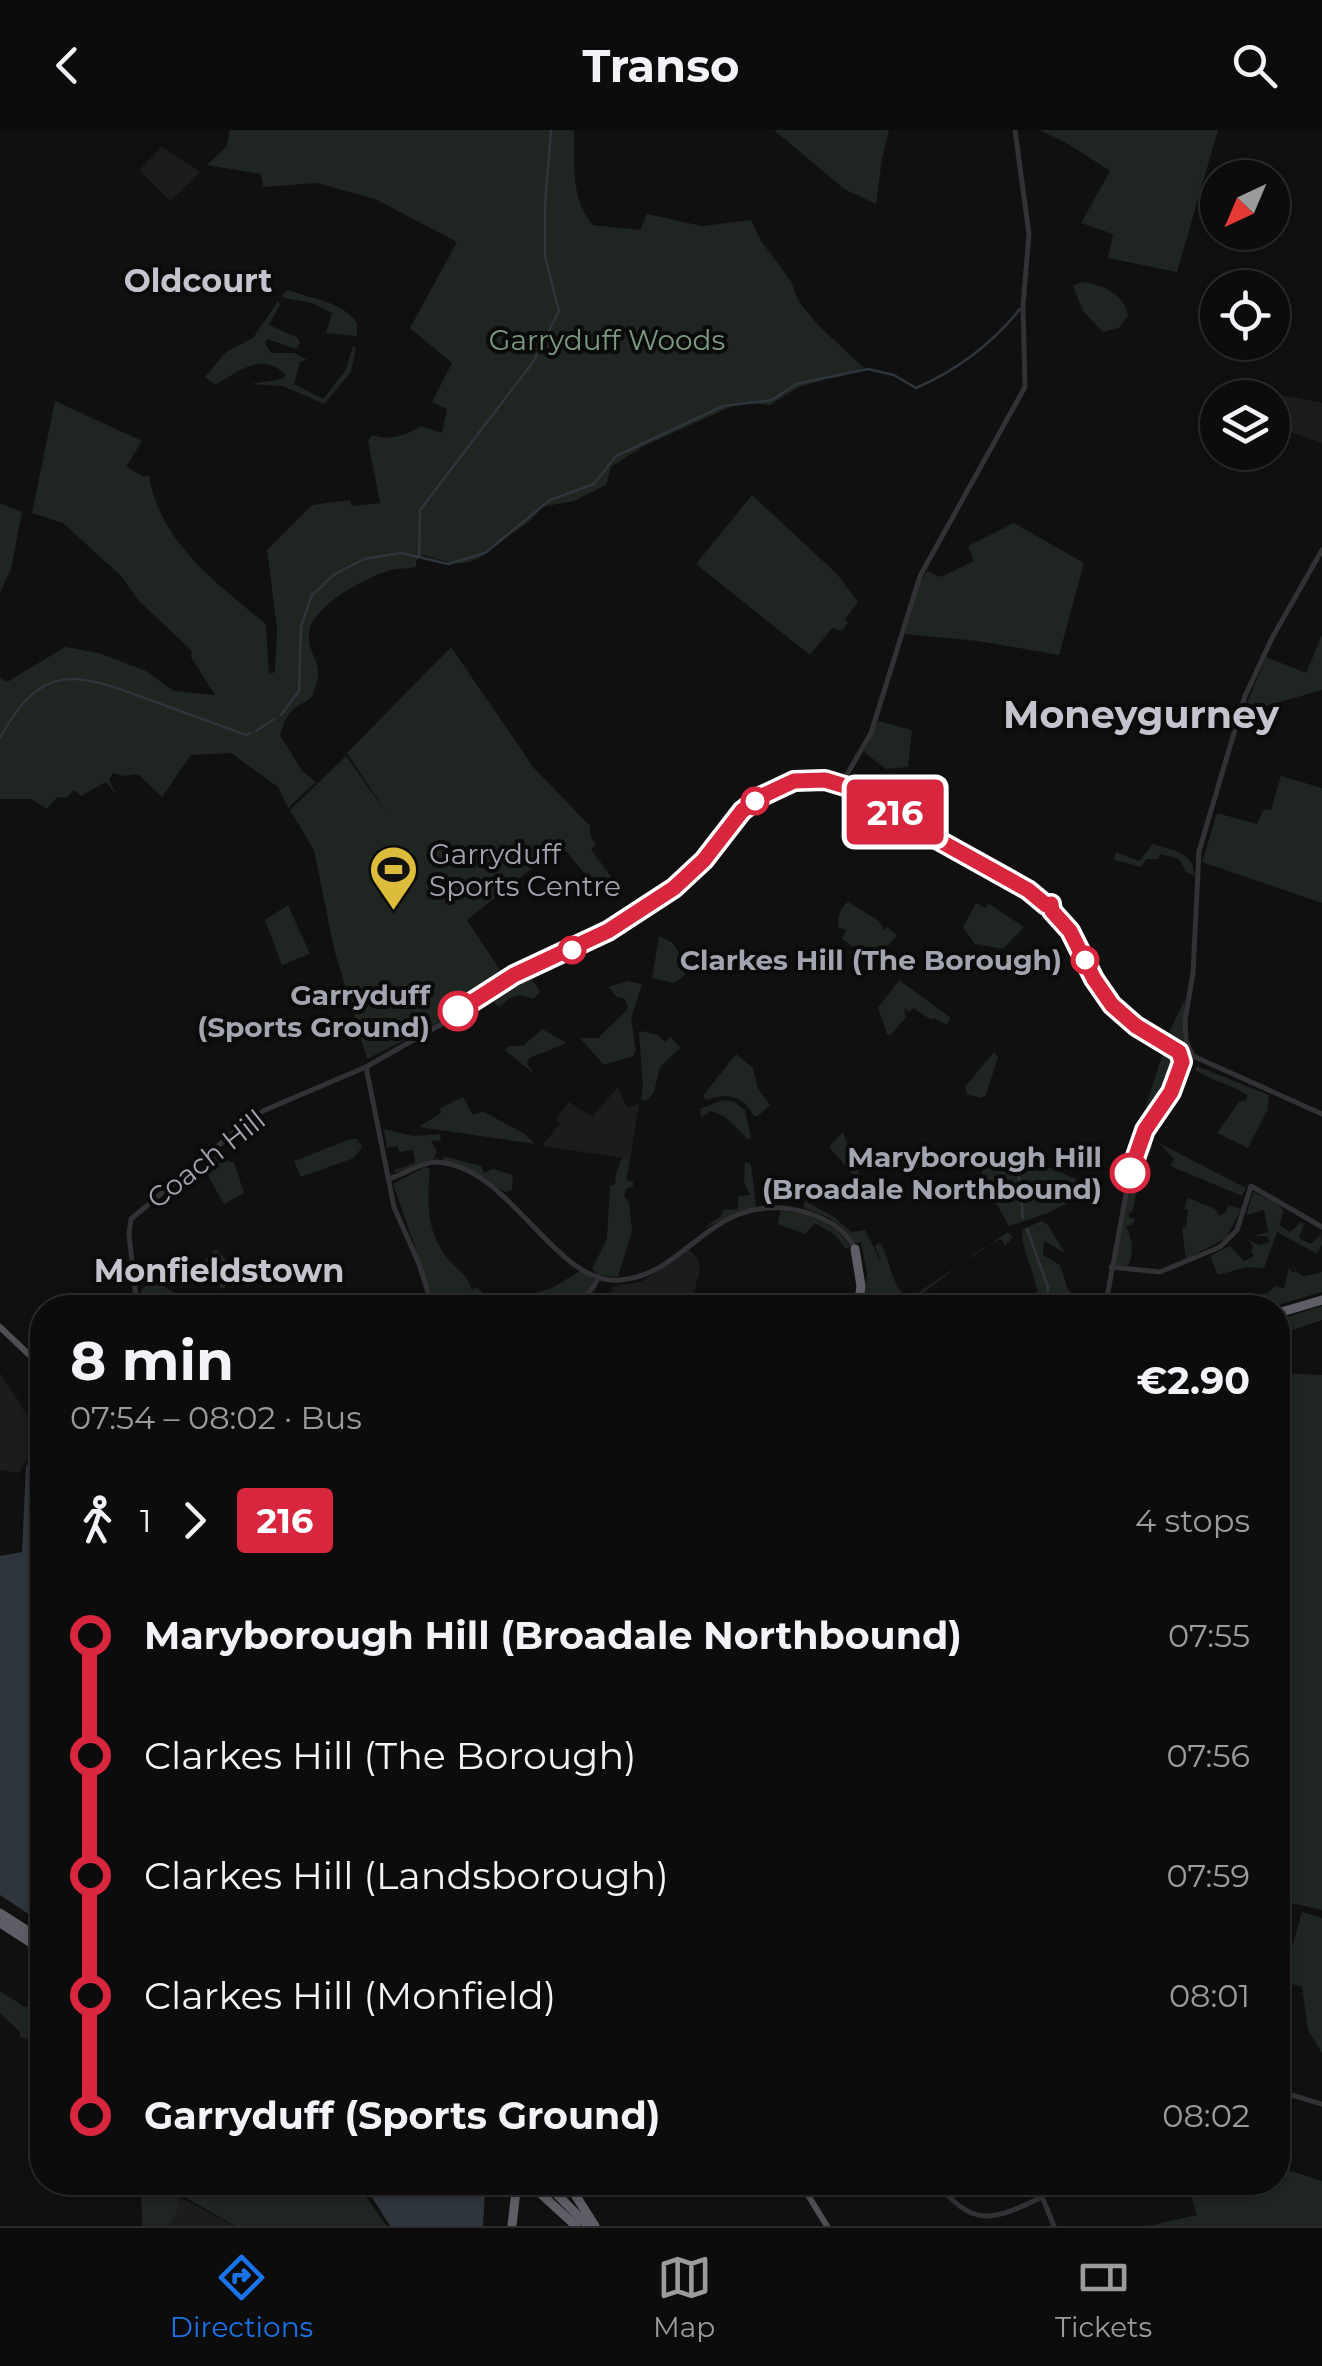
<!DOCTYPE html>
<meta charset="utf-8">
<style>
body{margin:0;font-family:Montserrat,sans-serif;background:#1a1a1b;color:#f1f3f6;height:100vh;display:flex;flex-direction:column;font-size:38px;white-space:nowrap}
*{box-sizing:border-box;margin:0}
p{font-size:32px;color:#9a9b9d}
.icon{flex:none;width:55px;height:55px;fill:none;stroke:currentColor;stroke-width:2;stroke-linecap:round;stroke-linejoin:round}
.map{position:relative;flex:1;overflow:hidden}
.side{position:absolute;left:30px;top:1165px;width:1260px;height:900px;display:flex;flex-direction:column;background:#0c0c0d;border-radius:40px;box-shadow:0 2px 8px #0004,0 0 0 2px #2c2c2e}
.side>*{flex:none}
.badge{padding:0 20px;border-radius:8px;font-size:35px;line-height:65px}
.needle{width:65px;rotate:224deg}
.tools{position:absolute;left:1200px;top:30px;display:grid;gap:20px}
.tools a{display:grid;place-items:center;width:90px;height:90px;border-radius:50%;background:#0c0c0d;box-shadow:0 2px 8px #0004,0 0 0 2px #2c2c2e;font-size:50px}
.map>.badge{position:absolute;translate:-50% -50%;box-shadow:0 0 0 5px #fff}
.legs{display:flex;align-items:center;gap:15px;height:110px;padding:0 40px;font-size:32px}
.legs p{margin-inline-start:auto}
.head{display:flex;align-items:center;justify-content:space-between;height:170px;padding:0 40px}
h1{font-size:55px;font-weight:700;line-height:75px}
ul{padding:0 40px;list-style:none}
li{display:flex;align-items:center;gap:35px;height:120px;font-size:38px}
li i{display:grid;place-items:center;width:15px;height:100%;margin:0 12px;background:currentColor}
li i::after{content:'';width:25px;height:25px;margin:-12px;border:8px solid;border-radius:50%;background:#0c0c0d}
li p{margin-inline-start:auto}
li:first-child i{background:linear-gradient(#0000 50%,currentColor 0)}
li:last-child i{background:linear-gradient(currentColor 50%,#0000 0)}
header{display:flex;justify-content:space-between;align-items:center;height:130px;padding:0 40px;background:#0c0c0d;font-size:45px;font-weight:700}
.tabs{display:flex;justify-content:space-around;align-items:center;height:140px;border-top:2px solid #2c2c2e;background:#0c0c0d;font-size:28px;color:#9a9b9d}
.tabs a{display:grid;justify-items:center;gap:5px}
.tabs .current{color:#1a73e8}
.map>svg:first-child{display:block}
.built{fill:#1c1c1e}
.green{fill:#1f2520}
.water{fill:#2f353c}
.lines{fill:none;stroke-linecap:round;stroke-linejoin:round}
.stream{stroke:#2f353c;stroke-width:2.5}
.minor{stroke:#313136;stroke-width:5}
.major{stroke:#4e4e54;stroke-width:6}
.highway{stroke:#5e5f66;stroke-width:9}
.line-1-casing{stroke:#fff;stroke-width:22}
.line-1{stroke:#d7263d;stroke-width:15}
.stop-1-dot{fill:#fff;stroke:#d7263d;stroke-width:5}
.labels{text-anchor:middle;stroke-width:8;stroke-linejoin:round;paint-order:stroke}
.park-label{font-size:28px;fill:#7b9a81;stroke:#0b0b0c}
.poi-label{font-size:28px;fill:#a2a5b0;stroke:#0b0b0c;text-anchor:start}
.stop-label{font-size:28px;font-weight:bold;fill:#a2a5b0;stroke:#0b0b0c;text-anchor:end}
.street-label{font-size:28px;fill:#a2a5b0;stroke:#0b0b0c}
.quarter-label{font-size:32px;font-weight:bold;fill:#c3c4cd;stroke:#0b0b0c}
.district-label{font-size:38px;font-weight:bold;fill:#c3c4cd;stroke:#0b0b0c}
</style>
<header><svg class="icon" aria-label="back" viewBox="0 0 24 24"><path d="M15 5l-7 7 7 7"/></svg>Transo<svg class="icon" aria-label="search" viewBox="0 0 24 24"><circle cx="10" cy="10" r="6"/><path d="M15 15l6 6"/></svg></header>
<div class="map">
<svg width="1322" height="2096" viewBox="0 0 1322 2096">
<rect width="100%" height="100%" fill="#101011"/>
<g class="built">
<polygon points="162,17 200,42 170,71 139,40"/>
<polygon points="1278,264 1322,273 1322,313 1273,296"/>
<polygon points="618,957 627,978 639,974 630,1029 542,1016 560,993 556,989 569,972 592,987"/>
<polygon points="688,1119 698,1128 700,1139 690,1177 626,1177 608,1173 613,1156 641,1152"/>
<polygon points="0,1243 42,1308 18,1343 0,1340"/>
<polygon points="174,2055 182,2056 180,2064 176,2065 234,2096 168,2096"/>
</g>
<g class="green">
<path d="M230,0H574C575,32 570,69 593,95L640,100L647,84L702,96L751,90L761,111L791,151L799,172L818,195L864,238L799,257L770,275L741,272L642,317L611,337L606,355L574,371L541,377C532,392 524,395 511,404C473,434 472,440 422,425L416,431V437C406,439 395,438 385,442C362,450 309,478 309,505C308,531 327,528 313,564C309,572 301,573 295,578C286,585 283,595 280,605L302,641L316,652L288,678L278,657L231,623L191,625L162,667L138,644L123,646L113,643L109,650L116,664L106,652L81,666L74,660L66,668L57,667L47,679L31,669H0V548L7,552L65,517L99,523L146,541L174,561L215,565L191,527L192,521L139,471L122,447L63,393L32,383L55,271L142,311L126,337L144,347L149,345C158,410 218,455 266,494L269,544L275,542L277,499L267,420L312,375L350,370L352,376L380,373L368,311L372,305C391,311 404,306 421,296L442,303L447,279L432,272L452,233L410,198L457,112L375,69L317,53L263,57L261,44L207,35L227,16Z"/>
<polygon points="774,0 889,0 882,29 876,74 844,59"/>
<polygon points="1039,0 1218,0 1177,142 1108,128 1113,104 1081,93 1110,41 1065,12"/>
<path d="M1082,152C1102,154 1124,164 1128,185L1119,198L1103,202L1083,181L1073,156Z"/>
<path d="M288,160C311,169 342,171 357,193V206L326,203L332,183L312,173L284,168L281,166Z"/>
<path d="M278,171L280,175L269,195L298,208L300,213L296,219L267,209L265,214L271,223H295L307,230L300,232L294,254L323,269L345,241L353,216L356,218L351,242L324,274L283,256L250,254L283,249L285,244C260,221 239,242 215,255L205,247L226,222L253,208Z"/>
<polygon points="752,365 837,444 858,472 845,489 848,493 842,501 832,498 810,525 696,434"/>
<polygon points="0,373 22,382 11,439 0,463"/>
<polygon points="1014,393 1084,433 1059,525 978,511 904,504 919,453 927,441 941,447 974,431 968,416"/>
<polygon points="1322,505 1322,560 1259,578 1249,588 1241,587 1266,527 1306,543"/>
<polygon points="451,517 534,638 590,696 590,705 596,715 591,719 614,751 601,763 561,715 467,790 504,846 431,897 367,929 334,819 314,720 290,680 346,626 389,686 347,623"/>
<polygon points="878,591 912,600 908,637 886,639 864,622"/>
<polygon points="1281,646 1322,658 1322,773 1202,732 1217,683 1257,694 1264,679 1271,680"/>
<path d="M1153,714C1174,721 1192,721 1195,746L1186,742L1179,729L1160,724L1158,729H1146L1141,737L1114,730L1116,722L1139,731Z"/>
<path d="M848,772L879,791L884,800L887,797L897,805L874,832L842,809L846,800L839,798C836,789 840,777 848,772Z"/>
<polygon points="976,773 985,778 989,774 1024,797 1003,819 975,814 963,797"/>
<polygon points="288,775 310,824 282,835 265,790"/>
<path d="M1064,785C1084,801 1095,827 1104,849C1115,872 1141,888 1161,902L1169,903L1185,869L1183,909L1179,915L1147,898L1117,873L1098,846L1092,831Z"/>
<polygon points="659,806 673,813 687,835 685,845 674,853 652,848"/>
<path d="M528,842L540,862L533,869C517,863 512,865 500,877L497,876L491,867L494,866L493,861Z"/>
<polygon points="899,850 951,888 947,894 949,896 934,888 931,890 914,878 909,882 904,878 906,887 891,905 887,904 878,878"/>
<polygon points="628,851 642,854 631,888 636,921 633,926 604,935 580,908 598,908 625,882 628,877 624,868 617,867 608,857"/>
<polygon points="542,899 567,913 529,928 527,934 535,945 505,920 508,916 523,916"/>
<polygon points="642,901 658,905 665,912 671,907 680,918 660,937 654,962 646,971 641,970 643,956 639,903"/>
<path d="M1159,915C1194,943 1150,977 1136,1006L1163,923Z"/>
<polygon points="994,922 998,927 986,965 981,968 967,964 965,957"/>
<path d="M736,924L753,938L758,959L770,975L758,986H754C744,966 727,962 707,970L703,966Z"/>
<path d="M1197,936L1269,965L1267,981L1248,1018L1217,1003L1239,972L1247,970V965C1231,954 1211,951 1195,940Z"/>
<polygon points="463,967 473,985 482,981 525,1004 535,1014 419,997 441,983 440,978"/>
<polygon points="723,970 734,972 745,980 751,1008 748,1009 725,987 711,981 701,987 700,979"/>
<polygon points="384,999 413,1006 440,1004 441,1010 431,1011 437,1021 434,1029 395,1043 394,1040 415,1033 413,1020 399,1022 397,1016 387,1018"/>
<polygon points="843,1002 867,1064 866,1065 856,1048 829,1017"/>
<polygon points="351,1009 357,1009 362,1017 354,1028 301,1047 294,1031"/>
<path d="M1147,1011L1153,1016L1139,1048L1133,1081L1129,1083V1088L1135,1089L1132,1095L1126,1096C1132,1108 1135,1125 1127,1137L1114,1135L1131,1054Z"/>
<polygon points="1159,1013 1246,1058 1242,1066 1170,1036 1174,1029"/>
<polygon points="223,1020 229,1032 234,1032 244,1063 224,1074 203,1037"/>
<polygon points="1010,1021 1076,1049 1083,1065 1048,1083 1009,1096 981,1047 983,1040 975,1037 978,1034 1007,1039"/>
<polygon points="442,1026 481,1036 484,1043 493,1039 513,1045 512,1060 505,1062 471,1040 444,1030"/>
<polygon points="622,1028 630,1029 626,1050 633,1052 633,1056 626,1059 624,1066 629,1072 632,1101 618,1147 598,1145 592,1139 607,1109 610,1056 616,1053 615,1046"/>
<polygon points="745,1032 751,1034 756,1077 703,1098 720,1087 724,1080 738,1079 738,1066 750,1065 744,1052"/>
<path d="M425,1037L430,1039C427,1072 426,1102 448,1129C457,1140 470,1147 471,1159L478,1158L491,1172L516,1165L518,1168L552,1158L580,1141L594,1149L590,1160L575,1172L519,1178L436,1177L393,1054Z"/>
<polygon points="1253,1062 1277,1073 1284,1081 1279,1095 1290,1102 1301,1092 1304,1094 1299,1108 1311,1114 1321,1104 1322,1114 1317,1124 1277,1102 1264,1138 1247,1137 1218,1145 1210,1126 1230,1116 1244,1131 1254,1126 1251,1120 1254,1118 1248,1110 1259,1115 1270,1112 1267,1106 1255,1106 1268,1102 1264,1080 1246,1085"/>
<polygon points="1188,1068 1215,1079 1219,1086 1226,1082 1228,1075 1241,1079 1226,1108 1186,1129 1182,1098 1186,1097 1188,1080 1184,1079"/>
<path d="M805,1071L834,1087L851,1102L865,1100L882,1134L875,1116L880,1113C891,1131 891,1157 909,1169L1008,1102L1013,1107L1005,1116L1001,1109L979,1120L911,1172L913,1177H863L867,1142L861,1112L855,1114C844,1093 825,1085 804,1078Z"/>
<path d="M780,1081C808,1083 834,1091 850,1116L846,1119L835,1105L815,1093L805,1104L778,1094Z"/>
<path d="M1042,1091L1047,1094L1065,1123L1044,1111L1043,1125L1060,1135L1068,1160L1073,1164L1070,1177H1038C1041,1150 1018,1117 1023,1099Z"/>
<polygon points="216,1119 233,1137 243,1130 251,1146 237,1148 222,1159 200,1135"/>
<polygon points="1291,1137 1297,1139 1296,1142 1304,1146 1322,1142 1322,1162 1271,1177 1195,1177 1227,1166 1238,1173 1269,1162 1275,1156 1284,1158 1289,1138 1293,1143 1296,1140"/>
<polygon points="153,1149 174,1163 185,1177 142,1177 141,1160"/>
<polygon points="1322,1176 1322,1190 1278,1205 1278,1190"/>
<polygon points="1278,1243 1322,1245 1322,1780 1278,1770"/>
<polygon points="1302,1782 1322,1788 1322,1923 1308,1900 1302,1857 1288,1853 1278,1857 1278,1833 1289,1828"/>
<path d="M42,1857C43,1874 40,1897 26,1909L20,1907V1902L0,1883V1861L25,1877L31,1875L37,1859Z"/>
<polygon points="1278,2037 1322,2051 1322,2096 1148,2096 1197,2085 1187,2053 1278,2052"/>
<polygon points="141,2053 176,2053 173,2064 179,2076 170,2096 142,2096"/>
<polygon points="182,2053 350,2053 367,2068 387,2096 235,2096 181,2065"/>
</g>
<g class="water">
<polygon points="42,1309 42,1793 0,1765 0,1426 22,1422 26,1337"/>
<polygon points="359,2053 481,2053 485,2062 483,2096 390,2096 370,2064"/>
</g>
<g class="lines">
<g class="stream">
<polyline points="419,427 420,380 533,232 559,181 545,126 545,75 551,0"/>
<path d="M281,585L299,561L301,496L312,465L335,444L364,429L402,423L448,434L485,423L550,370L594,354L616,326L723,276L772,270L796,254L868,239L894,245L916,258C957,240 991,215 1020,179"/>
<polyline points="256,601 274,589"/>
<path d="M0,608C42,530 77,543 150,570C182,582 214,593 246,605L250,603"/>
<polyline points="1018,1037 1023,1088"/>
<polyline points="1027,1099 1048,1157 1047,1178"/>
</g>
<g class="minor">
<polyline points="842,653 871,603 920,446 1025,257 1023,175 1029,104 1015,0"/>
<polygon points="1049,774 1053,778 1050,782 1045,779"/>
<path d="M1052,781C1077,806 1086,841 1108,869C1126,893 1154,907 1179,922"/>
<polyline points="1193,926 1322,984"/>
<polyline points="1182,932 1189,932 1193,926 1186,911 1185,890 1193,843 1199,721 1245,566 1272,508 1322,420"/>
<polyline points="366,937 394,1077 419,1134 433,1178"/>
<path d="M388,1049C404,1045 422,1031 438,1032C511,1037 555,1156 620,1150C690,1145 714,1055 808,1083C829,1090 845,1099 855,1119"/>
<polyline points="1111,1137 1160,1142 1220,1117 1237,1100 1251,1056 1322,1097"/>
<polyline points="137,1178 129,1104 131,1089 245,993 265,980 366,937 445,892 504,851 608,801 683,750 704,730 734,689 760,667 794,651 842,653 1009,748 1046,775"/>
<path d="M535,1178C564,1176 585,1178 598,1148"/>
<polyline points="1105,1178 1130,1043 1145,999 1171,962 1182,932"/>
<polyline points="1278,1961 1322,1974"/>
<path d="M936,2052C972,2096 989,2093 1042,2067"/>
<polyline points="1036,2052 1054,2096"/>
</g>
<g class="major">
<polyline points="0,1197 42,1237"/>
<polyline points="800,2052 827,2096"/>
</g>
<g class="highway">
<polyline points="855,1119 861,1156 858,1178"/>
<polyline points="1278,1183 1322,1170"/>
<polyline points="0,1783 42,1810"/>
<polyline points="0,1793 42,1820"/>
<polyline points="528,2052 576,2096"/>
<polyline points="545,2052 588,2096"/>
<polyline points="567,2052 595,2096"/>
<polyline points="512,2096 517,2052"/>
</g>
</g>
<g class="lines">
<defs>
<polyline id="line-1" points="458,881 514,845 608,801 674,758 704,730 742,681 760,667 794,651 825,650 858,660 931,706 1028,760 1046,775 1051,774 1052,781 1070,801 1094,849 1112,875 1136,896 1179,922 1182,932 1171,962 1145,1000 1130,1043"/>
</defs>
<use href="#line-1" class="line-1-casing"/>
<use href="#line-1" class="line-1"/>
</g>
<defs>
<symbol id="stadium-pin" viewBox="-11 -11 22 30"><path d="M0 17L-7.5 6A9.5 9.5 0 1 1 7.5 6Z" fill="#debc3b" stroke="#0b0b0c"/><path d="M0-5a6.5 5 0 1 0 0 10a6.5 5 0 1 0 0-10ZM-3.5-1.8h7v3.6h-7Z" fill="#111"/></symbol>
</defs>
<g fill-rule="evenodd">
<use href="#stadium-pin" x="366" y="712" width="55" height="75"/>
</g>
<g class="stop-1-dot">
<circle cx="755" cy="671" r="12"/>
<circle cx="572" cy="820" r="12"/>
<circle cx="1085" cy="830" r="12"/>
<circle cx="458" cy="881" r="18"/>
<circle cx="1130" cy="1043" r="18"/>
</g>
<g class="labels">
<g class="park-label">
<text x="607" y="220">Garryduff Woods</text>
</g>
<g class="poi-label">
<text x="429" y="734">Garryduff<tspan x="429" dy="32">Sports Centre</tspan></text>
</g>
<g class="stop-label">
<text x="1062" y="840">Clarkes Hill (The Borough)</text>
<text x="430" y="875">Garryduff<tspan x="430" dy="32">(Sports Ground)</tspan></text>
<text x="1102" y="1037">Maryborough Hill<tspan x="1102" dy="32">(Broadale Northbound)</tspan></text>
</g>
<g class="street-label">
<text transform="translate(206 1029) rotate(-38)" y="10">Coach Hill</text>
</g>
<g class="quarter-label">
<text x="198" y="162">Oldcourt</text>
<text x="219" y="1152">Monfieldstown</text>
</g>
<g class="district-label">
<text x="1141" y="598">Moneygurney</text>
</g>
</g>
</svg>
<div class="tools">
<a><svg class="needle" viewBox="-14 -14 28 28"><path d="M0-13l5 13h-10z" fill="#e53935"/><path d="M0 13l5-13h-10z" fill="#9a9b9d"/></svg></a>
<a><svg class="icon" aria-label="locate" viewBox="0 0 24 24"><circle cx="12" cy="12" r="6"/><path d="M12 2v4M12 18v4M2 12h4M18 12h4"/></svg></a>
<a><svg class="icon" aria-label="layers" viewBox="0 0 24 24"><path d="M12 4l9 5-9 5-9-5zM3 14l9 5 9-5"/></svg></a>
</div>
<b class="badge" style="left:895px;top:682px;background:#d7263d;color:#fff">216</b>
<section class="side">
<div class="head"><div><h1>8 min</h1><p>07:54 – 08:02 · Bus</p></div><b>€2.90</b></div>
<div class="legs"><svg class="icon" aria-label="walk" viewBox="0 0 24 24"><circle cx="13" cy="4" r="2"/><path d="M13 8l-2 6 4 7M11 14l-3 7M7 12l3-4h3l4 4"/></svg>1<svg class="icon" aria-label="forward" viewBox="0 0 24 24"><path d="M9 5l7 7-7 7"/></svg><b class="badge" style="background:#d7263d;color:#fff">216</b><p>4 stops</p></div>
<ul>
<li><i style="color:#d7263d"></i><b>Maryborough Hill (Broadale Northbound)</b><p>07:55</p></li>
<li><i style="color:#d7263d"></i><span>Clarkes Hill (The Borough)</span><p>07:56</p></li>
<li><i style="color:#d7263d"></i><span>Clarkes Hill (Landsborough)</span><p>07:59</p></li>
<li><i style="color:#d7263d"></i><span>Clarkes Hill (Monfield)</span><p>08:01</p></li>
<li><i style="color:#d7263d"></i><b>Garryduff (Sports Ground)</b><p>08:02</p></li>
</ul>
</section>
</div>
<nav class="tabs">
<a class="current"><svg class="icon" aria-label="directions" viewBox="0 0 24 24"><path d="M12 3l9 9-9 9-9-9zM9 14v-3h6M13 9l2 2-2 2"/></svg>Directions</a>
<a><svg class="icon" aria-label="map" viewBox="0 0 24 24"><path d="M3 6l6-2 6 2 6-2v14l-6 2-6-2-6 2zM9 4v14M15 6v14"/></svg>Map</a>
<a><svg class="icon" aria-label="tickets" viewBox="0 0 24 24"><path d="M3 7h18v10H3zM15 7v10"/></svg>Tickets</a>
</nav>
